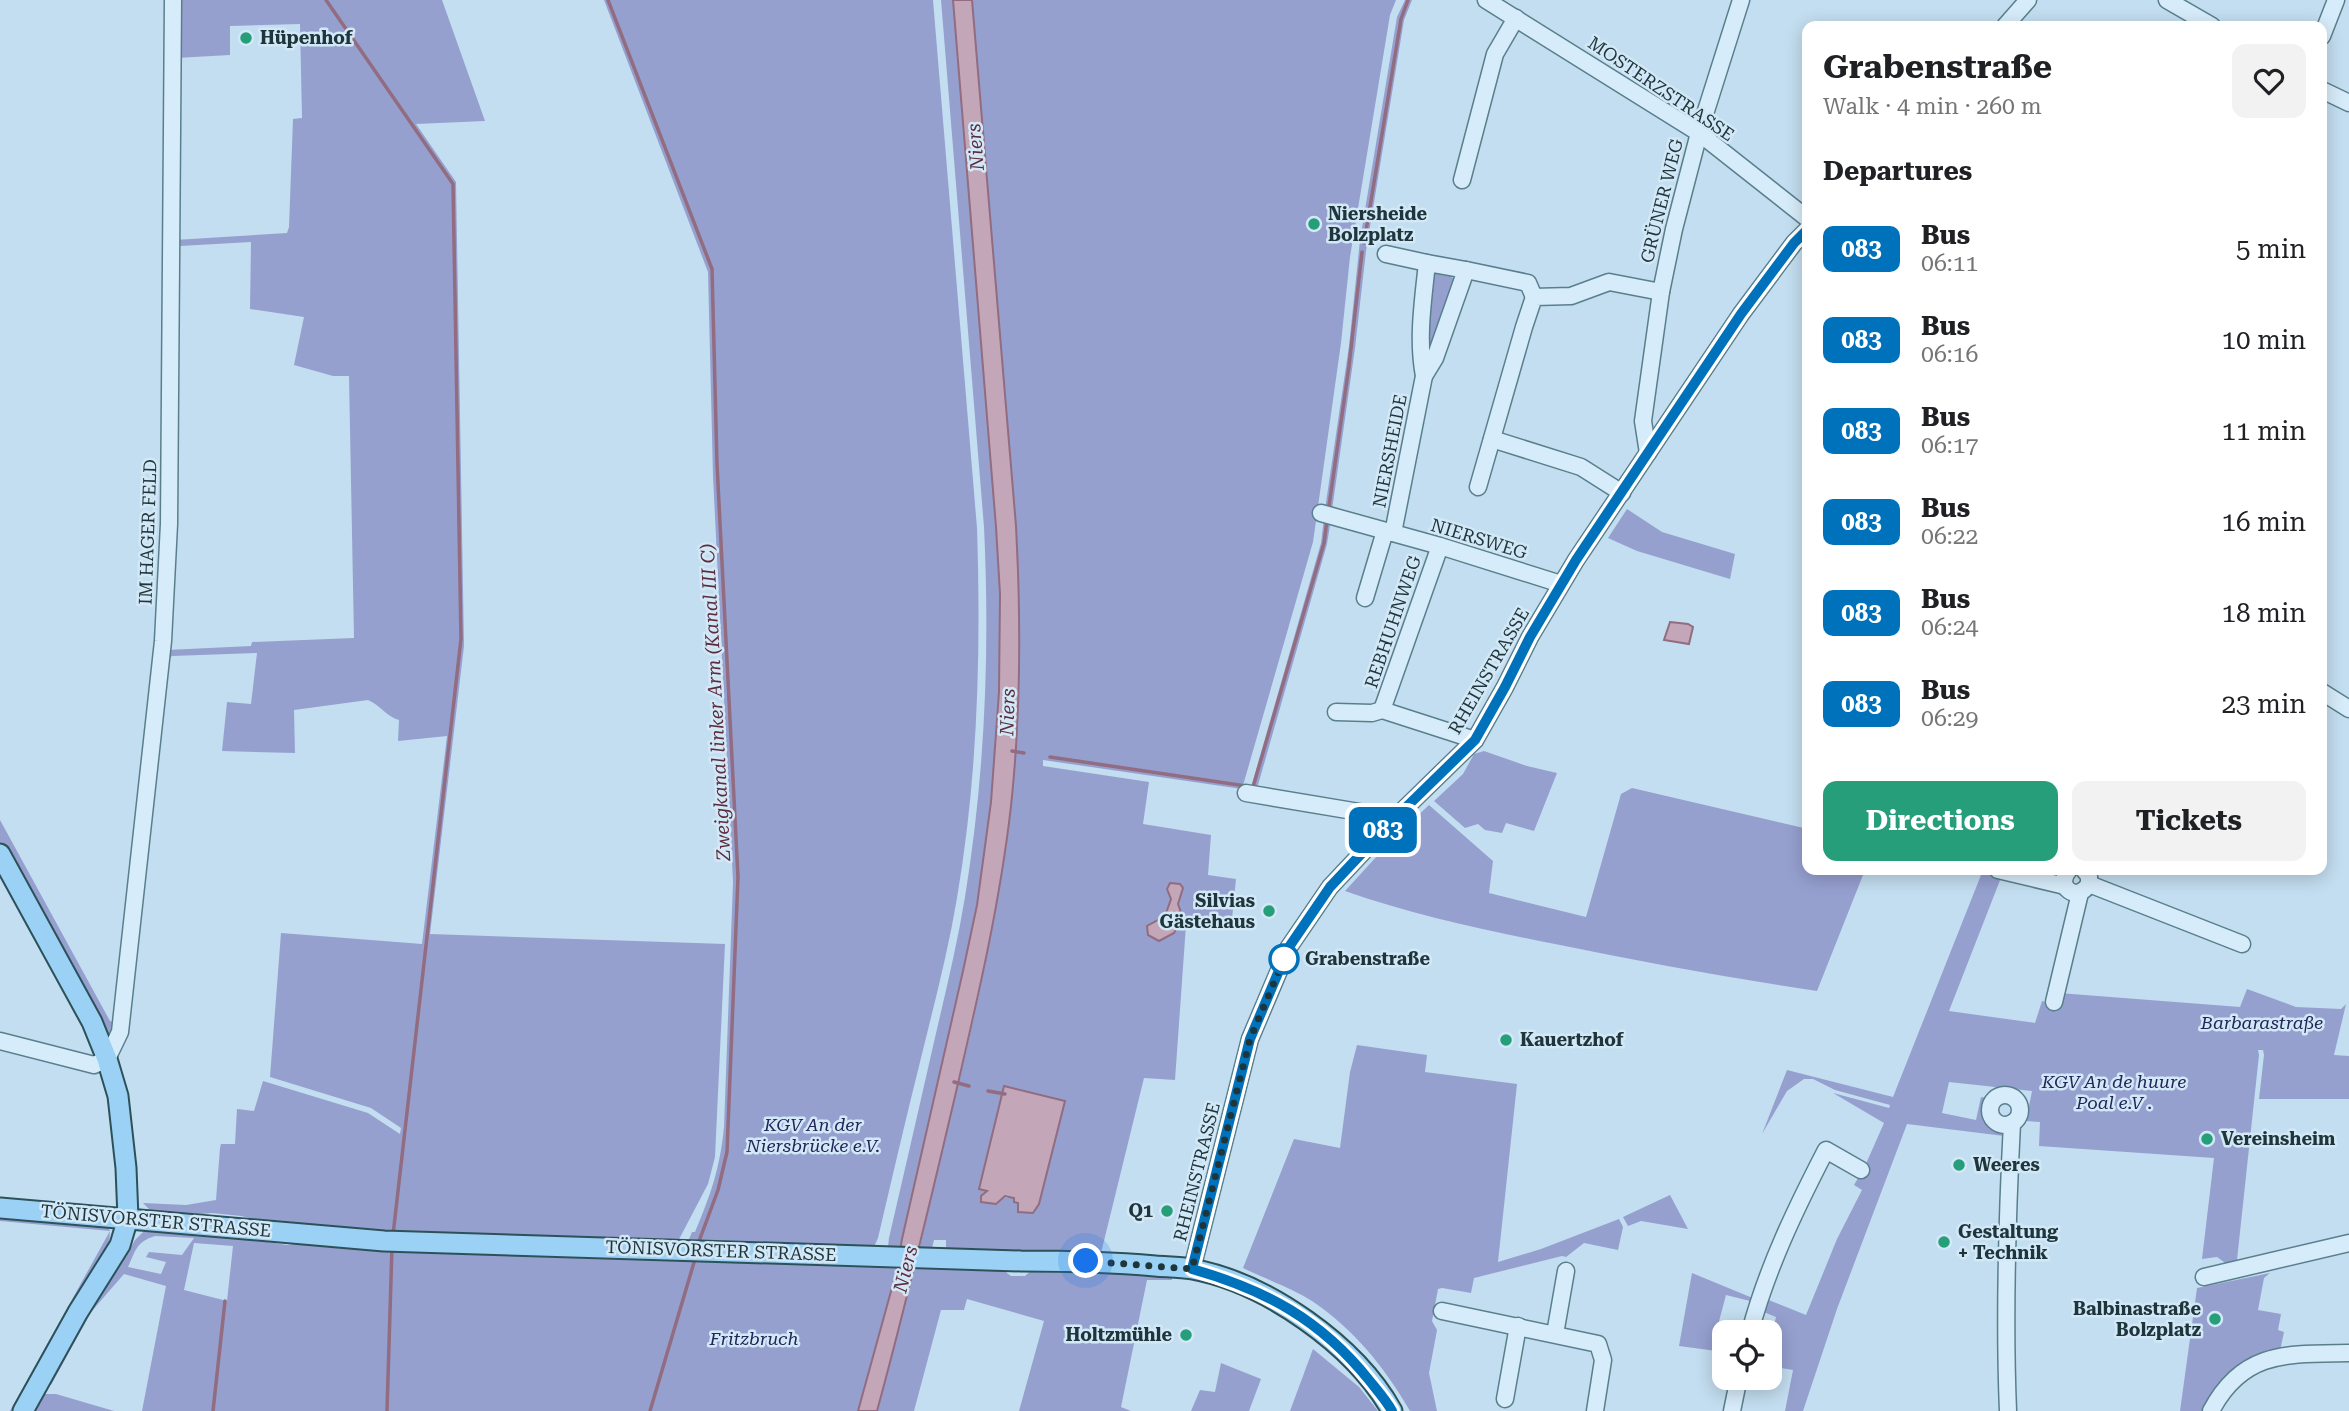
<!DOCTYPE html>
<meta charset="utf-8">
<style>
body{margin:0;font-family:"Roboto Serif",serif;background:#f2f2f2;color:#202124;height:100vh;display:flex;flex-direction:column;font-size:26px;white-space:nowrap}
*{box-sizing:border-box;margin:0}
p{font-size:23px;color:#757577}
.icon{flex:none;width:38px;height:38px;fill:none;stroke:currentColor;stroke-width:2;stroke-linecap:round;stroke-linejoin:round}
.map{position:relative;flex:1;overflow:hidden}
.drawer{position:absolute;left:1802px;top:21px;width:525px;height:854px;display:flex;flex-direction:column;background:#fff;border-radius:14px;box-shadow:0 4px 18px #0003}
.drawer>*{flex:none}
.badge{padding:0 14px;border-radius:10px;font-size:24px;line-height:46px}
.controls{position:absolute;left:1712px;top:1320px;display:grid;gap:14px}
.controls a{display:grid;place-items:center;width:70px;height:70px;border-radius:14px;background:#fff;box-shadow:0 4px 18px #0003;font-size:35px}
.you{position:absolute;width:35px;height:35px;margin:-18px;border:5px solid #fff;border-radius:50%;background:#1a73e8;box-shadow:0 0 0 10px #1a73e833}
.map>.badge{position:absolute;translate:-50% -50%;box-shadow:0 0 0 4px #fff}
h2{padding:0 21px;font-size:26px;line-height:63px}
.round{display:grid;place-items:center;flex:none;width:74px;height:74px;border-radius:14px;background:#f2f2f2}
.overview{display:flex;align-items:center;justify-content:space-between;height:119px;padding:0 21px}
h1{font-size:33px;font-weight:700;line-height:52px}
.cta{display:flex;gap:14px;margin-top:auto;padding:14px 21px}
.cta a{flex:1;height:80px;border-radius:14px;background:#269e7a;color:#fff;font-size:28px;font-weight:700;line-height:80px;text-align:center}
.cta a+a{background:#f2f2f2;color:#202124}
ul{padding:0;list-style:none}
li{display:flex;align-items:center;gap:21px;height:91px;padding:0 21px}
li div{flex:1}
li b{display:block;font-size:26px}
li em{font-style:normal}
li .badge{min-width:77px;font-weight:700;text-align:center}
.map>svg:first-child{display:block}
.green{fill:#96a0cf;fill-rule:evenodd}
.water{fill:#c3a6b7;stroke:#926c80;stroke-width:2}
.lines{fill:none;stroke-linecap:round;stroke-linejoin:round}
.stream{stroke:#926c80;stroke-width:3.5}
.minor-casing{stroke:#597f8c;stroke-width:19}
.major-casing{stroke:#2d5159;stroke-width:23}
.minor{stroke:#d7ecfa;stroke-width:16}
.major{stroke:#9ad1f5;stroke-width:19}
.line-casing{stroke:#fff;stroke-width:16}
.line{stroke:#0072bc;stroke-width:10}
.walk{stroke:#1e353b;stroke-width:7;stroke-dasharray:0 12.6}
.poi-dot{fill:#269e7a;stroke:#d3e8f7;stroke-width:2.5}
.stop-dot{fill:#fff;stroke:#0072bc;stroke-width:3.5}
.labels{text-anchor:middle;stroke-width:5;stroke-linejoin:round;paint-order:stroke}
.poi-label{font-size:18px;font-weight:bold;fill:#1e353b;stroke:#d3e8f7;text-anchor:start}
.street-label{font-size:18px;fill:#1e353b;stroke:#d3e8f7}
.stop-label{font-size:18px;font-weight:bold;fill:#1e353b;stroke:#d3e8f7;text-anchor:start}
.park-label{font-size:18px;font-style:italic;fill:#232558;stroke:#d3e8f7}
.water-label{font-size:19px;font-style:italic;fill:#5b2c3d;stroke:#d3e8f7}
</style>
<div class="map">
<svg width="2349" height="1411" viewBox="0 0 2349 1411">
<rect width="100%" height="100%" fill="#c3def0"/>
<g class="green">
<path d="M176,0H442L485,121L416,124L456,182L464,646L430,934L725,944L715,1157L708,1184L676,1245L390,1234L285,1226L241,1216L212,1213L184,1216L154,1214L143,1203L186,1205L216,1200L220,1148L221,1144H235L237,1109L254,1111L263,1081L368,1113L400,1134L401,1128L371,1108L270,1077L281,933L422,944L447,736L398,741L399,720C387,717 380,705 368,700L294,710L295,753L222,751L227,702L251,704L257,653L172,656L166,661L167,650L251,646L252,642L354,638L349,376H333L294,365L304,317L250,309L251,242L180,246L175,252V240L287,233L289,227L293,119L302,118L300,24L230,26V55L176,58Z"/>
<path d="M604,0H933L977,528C981,652 978,775 957,898C948,952 934,1005 921,1058C906,1118 892,1178 878,1238L872,1251L886,1263L889,1238C904,1173 919,1108 934,1042C945,994 957,946 965,897C985,774 990,651 984,527L941,0H953L996,527L1000,594L999,692L991,802L977,905L963,971L902,1239L897,1269L915,1270C941,1148 975,1029 996,907C1018,781 1022,653 1016,526L972,0H1396L1390,15L1350,257L1341,343L1313,542L1242,789L1043,760V766L1149,782L1143,824L1211,835L1208,875L1236,879L1231,929L1186,925L1175,1080L1144,1078L1101,1253L951,1252L946,1247V1240H934L928,1264L999,1267L1011,1276H1025L1035,1267L1172,1276V1280H1147L1121,1407L1131,1411H1019L1044,1321L967,1299L964,1310H941L914,1411H142L166,1286L124,1274L91,1312L51,1385L46,1378L97,1291L120,1266L135,1240L145,1230L224,1235L287,1245L310,1242L686,1246L692,1232H695C711,1194 720,1168 724,1127L733,882L713,476L708,272ZM1183,888L1178,904L1183,918L1176,927L1159,941L1148,935L1147,926L1165,916L1171,899L1167,889ZM1064,1101L1014,1198L981,1196L987,1191ZM155,1236L194,1238L182,1255L149,1252L146,1257L166,1262L161,1274L128,1267C136,1250 136,1242 155,1236ZM194,1243L233,1246L227,1301L184,1290Z"/>
<polygon points="1405,0 1412,0 1404,20 1366,251 1355,348 1332,510 1325,509 1349,346 1360,240 1397,17"/>
<polygon points="1438,273 1450,275 1456,282 1430,360 1424,355 1433,275"/>
<polygon points="1627,509 1662,532 1735,554 1730,579 1637,551 1608,538"/>
<polygon points="1324,518 1331,519 1327,544 1256,792 1250,791 1321,543"/>
<polygon points="1484,751 1527,766 1557,773 1534,831 1506,823 1502,833 1485,830 1478,824 1465,828 1434,801 1463,774 1474,754"/>
<path d="M1632,788L1808,829V870H1865L1817,991C1729,978 1642,962 1555,944C1485,930 1413,915 1345,891L1377,856L1389,837L1399,828L1406,827L1429,805L1493,861L1489,893L1586,917L1621,794Z"/>
<polygon points="0,820 110,1021 117,1023 112,1035 107,1036 103,1031 0,844"/>
<polygon points="1983,870 2004,870 1949,1011 2035,1023 2042,1001 2056,1005 2059,993 2240,1007 2247,989 2296,1007 2341,1009 2346,1004 2334,1055 2349,1056 2349,1099 2259,1099 2264,1055 2263,1050 2258,1050 2259,1055 2237,1260 2228,1265 2217,1257 2202,1259 2214,1158 2039,1146 2040,1122 2026,1121 2032,1091 1949,1082 1942,1113 1976,1120 1981,1097 1987,1098 1983,1121 2004,1136 1907,1124 1837,1309 1803,1411 1785,1411 1793,1370 1769,1366 1769,1347 1776,1317 1761,1311 1766,1299 1806,1315 1837,1239 1862,1190 1854,1185 1865,1166 1884,1123 1833,1093 1889,1108 1890,1105 1835,1090 1813,1079 1804,1079 1787,1091 1762,1134 1787,1070 1893,1097"/>
<path d="M1357,1045L1427,1055L1425,1072L1517,1084L1498,1262L1541,1249L1619,1219L1623,1227L1618,1250L1584,1243L1566,1257L1562,1256L1474,1278L1471,1293L1442,1288L1438,1289L1432,1321L1437,1330L1429,1373L1437,1411H1410C1385,1368 1355,1330 1312,1301C1292,1288 1265,1279 1243,1268L1294,1139L1340,1148L1350,1072Z"/>
<polygon points="1670,1195 1688,1229 1641,1221 1628,1226 1623,1217"/>
<polygon points="0,1217 104,1226 110,1230 109,1246 18,1411 10,1411 110,1231 0,1221"/>
<polygon points="1692,1273 1755,1299 1751,1309 1748,1309 1750,1301 1726,1295 1713,1344 1724,1348 1724,1352 1679,1346"/>
<polygon points="2270,1273 2264,1278 2258,1310 2281,1314 2278,1330 2284,1332 2280,1351 2207,1411 2180,1411 2197,1288"/>
<polygon points="1313,1349 1359,1387 1378,1411 1290,1411"/>
<polygon points="1221,1363 1261,1379 1249,1411 1191,1411 1200,1390 1215,1392"/>
<polygon points="37,1394 56,1394 114,1411 27,1411"/>
</g>
<g class="water">
<path d="M953,0H972L1016,526C1021,619 1021,713 1011,806C1000,903 978,997 956,1092C931,1199 906,1305 877,1411H858L896,1273L902,1239L963,971L977,905L991,802L999,692L1000,594L996,527Z"/>
<polygon points="1670,622 1688,624 1693,627 1689,644 1664,640"/>
<polygon points="1170,883 1180,884 1183,888 1178,904 1183,918 1174,933 1159,941 1148,935 1147,926 1165,916 1171,899 1167,889"/>
<polygon points="1004,1086 1065,1101 1039,1204 1033,1213 1018,1212 1018,1203 1014,1202 1014,1198 1005,1196 996,1204 981,1202 981,1196 987,1191 979,1189"/>
</g>
<g class="lines">
<g class="stream">
<polyline points="326,0 453,184 461,639 393,1235"/>
<polyline points="608,0 712,269 717,464 738,877 727,1152 718,1190 698,1244"/>
<polyline points="1364,243 1401,19 1408,0"/>
<polyline points="1329,506 1349,366 1362,252"/>
<polyline points="1012,751 1024,753"/>
<polyline points="1050,757 1246,786"/>
<polyline points="1253,787 1324,543 1327,520"/>
<polyline points="954,1082 969,1086"/>
<polyline points="988,1091 1005,1094"/>
<polyline points="213,1411 225,1301"/>
<polyline points="387,1411 392,1246"/>
<polyline points="650,1411 695,1259"/>
</g>
<defs>
<g id="minor">
<polyline points="1486,0 1699,133 1808,219"/>
<polyline points="2167,0 2212,26"/>
<polyline points="2005,26 2028,0"/>
<polyline points="2322,36 2336,0"/>
<polyline points="2322,90 2349,103"/>
<polyline points="1462,180 1495,54 1516,18"/>
<polyline points="1386,254 1427,263"/>
<polyline points="1424,376 1435,358 1466,270 1528,283 1534,297"/>
<polyline points="1492,439 1581,467 1622,493"/>
<polyline points="1648,453 1643,421 1661,292 1674,229 1699,133 1741,0"/>
<polyline points="1478,487 1524,327 1534,297 1571,296 1609,282 1661,292"/>
<polyline points="1321,513 1440,546 1561,584"/>
<path d="M1393,533L1424,376C1417,339 1423,301 1427,263L1466,270"/>
<polyline points="1365,598 1385,531"/>
<polyline points="2322,692 2349,709"/>
<polyline points="1382,710 1440,546"/>
<polyline points="1336,712 1372,713 1382,710 1475,740"/>
<polyline points="1246,793 1395,818"/>
<polyline points="1998,870 2065,886"/>
<path d="M2069,870C2054,886 2077,904 2089,884V876L2084,870"/>
<polyline points="2089,884 2242,944"/>
<polyline points="2054,1002 2080,893"/>
<polyline points="0,1041 94,1065 107,1059 120,1032 163,641 169,524 173,0"/>
<circle cx="2005" cy="1110" r="15"/>
<polyline points="1192,1269 1250,1039 1289,947 1330,887 1395,818 1475,740 1505,687 1530,637 1576,560 1741,314 1794,243 1808,229"/>
<polyline points="2204,1277 2349,1243"/>
<polyline points="1442,1311 1598,1344 1603,1360 1595,1411"/>
<path d="M1750,1332C1767,1268 1796,1208 1826,1150L1861,1170"/>
<polyline points="1555,1334 1566,1271"/>
<polyline points="1505,1399 1518,1326"/>
<polyline points="1732,1411 1739,1377"/>
<path d="M2008,1411C2004,1315 2007,1219 2012,1123"/>
<path d="M2211,1411C2243,1350 2288,1354 2349,1353"/>
</g>
<g id="major">
<polyline points="0,854 92,1022 107,1059 118,1096 126,1168 128,1218 120,1245 78,1312 23,1411"/>
<path d="M0,1208L384,1241L1021,1261C1066,1261 1110,1262 1155,1266C1167,1267 1180,1267 1192,1269C1267,1283 1355,1345 1392,1411"/>
</g>
</defs>
<use href="#minor" class="minor-casing"/>
<use href="#major" class="major-casing"/>
<use href="#minor" class="minor"/>
<use href="#major" class="major"/>
</g>
<g class="lines">
<defs>
<path id="line" d="M1392,1411C1386,1400 1377,1390 1369,1380C1321,1320 1266,1290 1192,1269L1250,1039L1289,947L1330,887L1395,818L1475,740L1505,687L1530,637L1576,560L1741,314L1794,243L1808,229"/>
</defs>
<use href="#line" class="line-casing"/>
<use href="#line" class="line"/>
<polyline class="walk" points="1086,1261 1192,1269 1250,1039 1284,959"/>
</g>
<g class="poi-dot">
<circle cx="246" cy="38" r="7"/>
<circle cx="1314" cy="224" r="7"/>
<circle cx="1269" cy="911" r="7"/>
<circle cx="1506" cy="1040" r="7"/>
<circle cx="2207" cy="1139" r="7"/>
<circle cx="1959" cy="1165" r="7"/>
<circle cx="1167" cy="1211" r="7"/>
<circle cx="1944" cy="1242" r="7"/>
<circle cx="2215" cy="1319" r="7"/>
<circle cx="1186" cy="1335" r="7"/>
</g>
<circle class="stop-dot" cx="1284" cy="959" r="14"/>
<g class="labels">
<g class="poi-label">
<text x="260" y="44">Hüpenhof</text>
<text x="1328" y="220">Niersheide<tspan x="1328" dy="21">Bolzplatz</tspan></text>
<text x="1255" y="907" text-anchor="end">Silvias<tspan x="1255" dy="21">Gästehaus</tspan></text>
<text x="1520" y="1046">Kauertzhof</text>
<text x="2221" y="1145">Vereinsheim</text>
<text x="1973" y="1171">Weeres</text>
<text x="1153" y="1217" text-anchor="end">Q1</text>
<text x="1958" y="1238">Gestaltung<tspan x="1958" dy="21">+ Technik</tspan></text>
<text x="2201" y="1315" text-anchor="end">Balbinastraße<tspan x="2201" dy="21">Bolzplatz</tspan></text>
<text x="1172" y="1341" text-anchor="end">Holtzmühle</text>
</g>
<g class="street-label">
<text transform="translate(1661 89) rotate(34)" y="6">MOSTERZSTRASSE</text>
<text transform="translate(1662 201) rotate(-76)" y="6">GRÜNER WEG</text>
<text transform="translate(1390 451) rotate(-79)" y="6">NIERSHEIDE</text>
<text transform="translate(148 532) rotate(-88)" y="6">IM HAGER FELD</text>
<text transform="translate(1479 539) rotate(17)" y="6">NIERSWEG</text>
<text transform="translate(1393 622) rotate(-71)" y="6">REBHUHNWEG</text>
<text transform="translate(1489 671) rotate(-60)" y="6">RHEINSTRASSE</text>
<text transform="translate(1197 1172) rotate(-76)" y="6">RHEINSTRASSE</text>
<text transform="translate(156 1221) rotate(5)" y="6">TÖNISVORSTER STRASSE</text>
<text transform="translate(721 1251) rotate(2)" y="6">TÖNISVORSTER STRASSE</text>
</g>
<g class="stop-label">
<text x="1305" y="965">Grabenstraße</text>
</g>
<g class="park-label">
<text x="2262" y="1029">Barbarastraße</text>
<text x="2114" y="1088">KGV An de huure<tspan x="2114" dy="21">Poal e.V .</tspan></text>
<text x="813" y="1131">KGV An der<tspan x="813" dy="21">Niersbrücke e.V.</tspan></text>
<text x="754" y="1345">Fritzbruch</text>
</g>
<g class="water-label">
<text transform="translate(975 147) rotate(-95)" y="7">Niers</text>
<text transform="translate(715 702) rotate(-93)" y="7">Zweigkanal linker Arm (Kanal III C)</text>
<text transform="translate(1007 712) rotate(-88)" y="7">Niers</text>
<text transform="translate(905 1269) rotate(-76)" y="7">Niers</text>
</g>
</g>
</svg>
<div class="controls">
<a><svg class="icon" aria-label="locate" viewBox="0 0 24 24"><circle cx="12" cy="12" r="6"/><path d="M12 2v4M12 18v4M2 12h4M18 12h4"/></svg></a>
</div>
<div class="you" style="left:1086px;top:1261px"></div>
<b class="badge" style="left:1383px;top:830px;background:#0072bc;color:#fff">083</b>
<section class="drawer">
<div class="overview"><div><h1>Grabenstraße</h1><p>Walk · 4 min · 260 m</p></div><a class="round"><svg class="icon" aria-label="heart" viewBox="0 0 24 24"><path d="M12 20l-8-8c-3-5 5-10 8-4 3-6 11-1 8 4z"/></svg></a></div>
<h2>Departures</h2>
<ul>
<li><span class="badge" style="background:#0072bc;color:#fff">083</span><div><b>Bus</b><p>06:11</p></div><em>5 min</em></li>
<li><span class="badge" style="background:#0072bc;color:#fff">083</span><div><b>Bus</b><p>06:16</p></div><em>10 min</em></li>
<li><span class="badge" style="background:#0072bc;color:#fff">083</span><div><b>Bus</b><p>06:17</p></div><em>11 min</em></li>
<li><span class="badge" style="background:#0072bc;color:#fff">083</span><div><b>Bus</b><p>06:22</p></div><em>16 min</em></li>
<li><span class="badge" style="background:#0072bc;color:#fff">083</span><div><b>Bus</b><p>06:24</p></div><em>18 min</em></li>
<li><span class="badge" style="background:#0072bc;color:#fff">083</span><div><b>Bus</b><p>06:29</p></div><em>23 min</em></li>
</ul>
<div class="cta"><a>Directions</a><a>Tickets</a></div>
</section>
</div>
